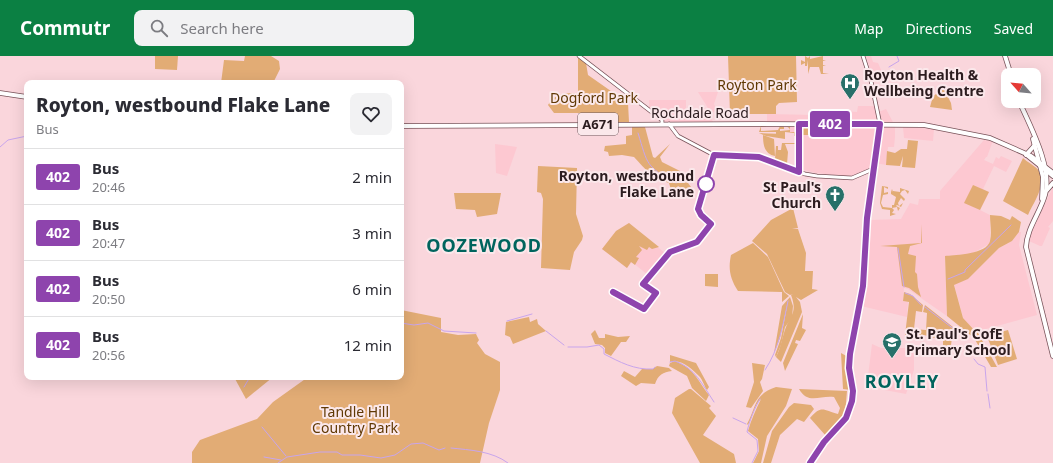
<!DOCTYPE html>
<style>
body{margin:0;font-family:"Noto Sans",sans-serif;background:#f2f2f3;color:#2b2b33;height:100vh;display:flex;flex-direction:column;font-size:15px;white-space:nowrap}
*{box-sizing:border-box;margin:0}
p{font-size:13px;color:#7c7c81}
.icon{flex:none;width:22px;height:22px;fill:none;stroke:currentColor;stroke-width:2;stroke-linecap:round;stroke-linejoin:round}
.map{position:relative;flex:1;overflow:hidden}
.sheet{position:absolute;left:24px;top:24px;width:380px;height:300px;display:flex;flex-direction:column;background:#fff;border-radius:8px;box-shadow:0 4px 16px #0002}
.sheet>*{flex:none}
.badge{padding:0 8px;border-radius:3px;font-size:14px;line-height:26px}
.needle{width:26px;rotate:297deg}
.controls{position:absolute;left:1001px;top:12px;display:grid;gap:8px}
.controls a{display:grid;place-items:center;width:40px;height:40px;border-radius:8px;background:#fff;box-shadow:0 4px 16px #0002;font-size:20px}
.map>.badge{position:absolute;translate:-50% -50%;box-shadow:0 0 0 2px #fff}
.round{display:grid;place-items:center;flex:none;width:42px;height:42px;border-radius:8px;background:#f2f2f3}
.head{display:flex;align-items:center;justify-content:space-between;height:68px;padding:0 12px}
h1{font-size:19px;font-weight:800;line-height:30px}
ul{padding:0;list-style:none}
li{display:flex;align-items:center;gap:12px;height:56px;padding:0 12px;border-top:1px solid #e1e1e2}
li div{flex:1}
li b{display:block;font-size:15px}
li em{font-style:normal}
li .badge{min-width:44px;font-weight:700;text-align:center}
header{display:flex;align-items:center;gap:24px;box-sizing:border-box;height:56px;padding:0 20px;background:#0b8043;color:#fff}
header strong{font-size:19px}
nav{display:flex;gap:22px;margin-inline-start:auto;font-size:14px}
.search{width:280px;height:36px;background:#f2f2f3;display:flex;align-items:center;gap:10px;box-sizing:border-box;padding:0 14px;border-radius:8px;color:#7c7c81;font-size:15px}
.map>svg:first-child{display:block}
.built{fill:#fdc8d1}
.green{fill:#e2ac75}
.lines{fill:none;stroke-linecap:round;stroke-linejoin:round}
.stream{stroke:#c8a5ec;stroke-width:1}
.tertiary-casing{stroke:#785259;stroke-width:4.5}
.secondary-casing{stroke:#785259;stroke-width:5}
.primary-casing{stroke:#785259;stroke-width:5.5}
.tertiary{stroke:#fff;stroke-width:3}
.secondary{stroke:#fff;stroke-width:3.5}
.primary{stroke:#fff;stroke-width:4}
.line-casing{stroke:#fff;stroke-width:9}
.line{stroke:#8e44ad;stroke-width:6}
.stop-dot{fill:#fff;stroke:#8e44ad;stroke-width:2}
.labels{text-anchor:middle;stroke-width:4;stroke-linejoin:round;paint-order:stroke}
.shield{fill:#fbe8eb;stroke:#6a595c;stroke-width:1}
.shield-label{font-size:13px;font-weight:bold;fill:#2c1c1f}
.poi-label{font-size:14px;font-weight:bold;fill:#2c1c1f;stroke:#fbe8eb;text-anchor:start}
.park-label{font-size:14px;fill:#603904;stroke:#fbe8eb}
.street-label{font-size:14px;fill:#2c1c1f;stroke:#fbe8eb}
.stop-label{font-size:14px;font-weight:bold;fill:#2c1c1f;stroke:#fbe8eb;text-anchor:end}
.district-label{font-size:18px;font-weight:bold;letter-spacing:1px;fill:#00645d;stroke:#fbe8eb}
</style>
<header>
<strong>Commutr</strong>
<div class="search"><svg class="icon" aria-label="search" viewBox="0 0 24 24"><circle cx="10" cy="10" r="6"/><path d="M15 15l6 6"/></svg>Search here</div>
<nav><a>Map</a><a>Directions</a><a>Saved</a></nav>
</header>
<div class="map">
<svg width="1053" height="407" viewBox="0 0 1053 407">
<rect width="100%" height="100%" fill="#fad6dc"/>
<g class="built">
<polygon points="866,0 871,0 873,6 878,7 882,16 873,22"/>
<polygon points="698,36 718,36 714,48 717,54 711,57"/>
<polygon points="649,44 686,44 686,52 706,52 713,66 666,67 649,52"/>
<polygon points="858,50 875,50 876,57 886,53 895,70 895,81 894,91 888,91 886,109 876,107 872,111 852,121 816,117 800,113 801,76 790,76 790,67 767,66 767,58 815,59 816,57 830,57 830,54 857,56"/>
<polygon points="903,71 934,73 933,85 904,82"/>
<polygon points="984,84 994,86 992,87 987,101 986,101 984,104 993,108 996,101 999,103 1001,100 1012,105 1006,116 994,110 983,133 989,136 980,154 990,159 990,184 989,188 973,197 945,201 947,260 908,233 904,232 903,245 908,246 907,261 861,250 870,178 869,164 901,163 910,147 918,149 919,143 940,143 940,135"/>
<polygon points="495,88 517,91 507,120 496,117"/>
<polygon points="1053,131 1053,165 1048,171 1050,172 1042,190 1040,190 1029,185 1029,182"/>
<polygon points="629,167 666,198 648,219 632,206 627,212 602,193 616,175"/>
<polygon points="1019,176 1021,176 1019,189 1037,259 975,276 963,262 954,228 968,223 999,192 1012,185"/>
<polygon points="872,288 881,292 914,292 914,314 906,338 874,332 868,320"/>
</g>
<g class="green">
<polygon points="155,0 178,0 177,14 155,13"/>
<polygon points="245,0 271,0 279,5 280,13 273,27 221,27 224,4 244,5"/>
<polygon points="728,0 796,0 797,46 779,47 776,50 776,58 730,58"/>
<polygon points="805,0 808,2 810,0 810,3 823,0 823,4 826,4 823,5 823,9 826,9 823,10 823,17 829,18 821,18 819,11 810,11 808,18 808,4 807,10 805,10 805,7 801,9 801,4 805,6"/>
<path d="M578,1L586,7L588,19L628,47L629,66H606V57H554L548,49C555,37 565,37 578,37Z"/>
<polygon points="944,33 951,47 952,54 930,51 933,40"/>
<polygon points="761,70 767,71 761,71 761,75 778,74 780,70 784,70 784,73 780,73 780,75 790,74 789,72 786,70 790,70 790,76 797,76 797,80 794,80 794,77 785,76 785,83 766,80 759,77 783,78 776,78 776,76 759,76"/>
<path d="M632,71H645L653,101L655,102L670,88L660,101L662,106L680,115L677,123L688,127L691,131L690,138L678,130L672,137L669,127C650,120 647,115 634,101L622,99L609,100L608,96L604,95L605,90L626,88V80L632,79Z"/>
<polygon points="802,71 822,71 824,72 824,79 802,79"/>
<path d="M763,79L774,83L775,100C764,98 763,88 763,79Z"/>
<polygon points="908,84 918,85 915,112 902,111 903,100 900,110 886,109 887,95 895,97 901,93 907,93"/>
<polygon points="782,87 797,87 795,91 795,88 785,88 788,96 787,108 775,103 776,90 778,90 778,94 781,94"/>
<path d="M1023,102C1027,106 1037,111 1039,115C1047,129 1033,147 1028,159L1003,145Z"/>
<polygon points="538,110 577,112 576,158 583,180 582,184 574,196 570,214 541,212 543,143 541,137 537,136"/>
<polygon points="973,129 989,136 980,154 964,147"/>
<polygon points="882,130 888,131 888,133 884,131 884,137 888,136 888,138 883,139 881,147 883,151 892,152 892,149 894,149 896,141 891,138 891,133 892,136 893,133 893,135 900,136 900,132 909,135 908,138 905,134 902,135 900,138 905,143 904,145 901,142 898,147 899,150 903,147 901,151 897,149 896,150 900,152 898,155 897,151 892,152 894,154 892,157 896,158 890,160 890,154 882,153 880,147"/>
<polygon points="454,137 501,137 497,158 477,161 475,154 456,153"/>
<path d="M793,152L798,172H792L798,173L806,197L805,215H813L812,233L818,234L801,244L796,241L800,246L802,256L781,306L776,301C781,292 782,281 786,271C792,258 797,255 791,239L793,238L790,239L785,236L767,198L752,185L771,164Z"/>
<path d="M990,159L1001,160L1010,164L1012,160L1021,166L1019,176L1012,185L999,192L968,223L954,229L963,262L975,275H977L997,311H991L974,282L947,260L945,200C956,199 987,198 990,185C992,177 990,167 990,159Z"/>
<polygon points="629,167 659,191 652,193 649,191 647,194 639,190 642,194 636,201 639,202 635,209 631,206 627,212 602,193 616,175"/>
<polygon points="921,168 922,187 910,190 908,198 916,200 915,216 917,218 918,231 921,241 909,232 902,230 897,191 880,190 921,187"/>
<path d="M753,187L768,201L784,236L789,240L782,246V236L738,235C730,223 728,213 731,199Z"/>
<polygon points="705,218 718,218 718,231 705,230"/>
<polygon points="904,236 910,238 923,249 922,256 916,255 914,273 926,274 927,257 923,256 925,249 958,275 952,282 951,289 943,290 943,284 924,279 905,279 909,246 903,245"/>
<polygon points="790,241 793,250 792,262 785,271 781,289 776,301 775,299 781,282 788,245 780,282 774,297 782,250"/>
<polygon points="401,254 441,262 441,276 458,279 476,278 479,284 477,287 485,298 500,306 500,334 489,367 480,407 192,407 192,396 200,384 257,363 273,346 308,321 401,321"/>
<polygon points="803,258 802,272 806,274 800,285 796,284 795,287 798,288 785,315 783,307"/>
<polygon points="529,261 530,266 537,263 538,268 546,275 513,288 510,281 505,279 506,266"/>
<polygon points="595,274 599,282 605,282 605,278 618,281 630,280 626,286 621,286 611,300 605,297 605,292 602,289 595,288 591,278"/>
<polygon points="1008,274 1017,303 998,309 987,280"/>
<polygon points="841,297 848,301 847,313 851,334 843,333"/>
<path d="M670,299L696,307L709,331L707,334C704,330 703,324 699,320C692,313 681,302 670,306Z"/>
<path d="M675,305C695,313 697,324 709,339L706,345L692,332L687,320L669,310L670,307Z"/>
<polygon points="752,307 765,309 762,323 760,326 763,335 751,352 746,351 754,326"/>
<path d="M657,310L669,312L672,315C663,316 658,319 655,328L641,327L636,330L621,320L624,315L635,321L642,313H653Z"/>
<polygon points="234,321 273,321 246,343"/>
<path d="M776,331L792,333L786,350L767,380L761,407H753L759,395L758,383L748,375C751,364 756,353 761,343C754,349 753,360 748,369L747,368C757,350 753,339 776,331Z"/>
<polygon points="689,333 691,333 711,350 709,352 716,360 703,379 734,398 736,407 700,407 672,357 675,342"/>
<path d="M799,333L847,335L845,359L826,380L810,362C822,348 824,355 838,358L840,352L834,341C820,339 808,349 799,333Z"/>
<polygon points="794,347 811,349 814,353 804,366 797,363 780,379 771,407 763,407 772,375 789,351"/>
</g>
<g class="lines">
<g class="stream">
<polyline points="889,11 899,5 897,0"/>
<path d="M638,77C648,109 645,110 676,127"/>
<polyline points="0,91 8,84 27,80"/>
<polyline points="898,192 904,231"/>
<polyline points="948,223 965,216 965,214 1011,169"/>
<polyline points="905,237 913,240 921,249"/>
<polyline points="925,251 959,277"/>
<polyline points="507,265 532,258"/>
<polyline points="401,267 414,269 428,267 444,275 476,277"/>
<polyline points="546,275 564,289"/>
<path d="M568,291H587L599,289L604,293V298C620,306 634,314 653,313L655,311"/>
<polyline points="974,303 978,308 985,311 987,335"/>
<path d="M670,306L675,305C695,312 702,328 714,346"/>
<path d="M765,314C779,293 783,269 788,245"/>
<polyline points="244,331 250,321"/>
<polyline points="988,338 990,352"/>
<polyline points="733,362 746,368"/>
<polyline points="262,371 286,400"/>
<path d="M451,392C470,394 492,395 508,407"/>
<polyline points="264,401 281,404"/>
<polyline points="278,407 287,401 320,396 337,396 342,399 360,399 381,402 395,399 411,388 423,387 439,394 445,392"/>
<path d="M752,407L758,395L757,384L747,376C749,366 755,351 760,343"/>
</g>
<defs>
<g id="tertiary">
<polyline points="579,0 662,64 662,68"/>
<polyline points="863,0 871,25 880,68"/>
<polyline points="669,68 678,80 712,98 759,101 805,118 817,120 852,122 873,113"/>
</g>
<polyline id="secondary" points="810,407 828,382 846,362 852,345 853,335 849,312 850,298 863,230 867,162 880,68"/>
<g id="primary">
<polyline points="1005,0 1011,19"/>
<polyline points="0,37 27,41"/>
<path d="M1019,45C1030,70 1053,112 1045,139C1040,157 1027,172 1026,191L1053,300"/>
<polyline points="401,70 758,68 924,69 990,82 1031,100 1053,117"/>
<polyline points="1033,83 1043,121 1042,143"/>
<polyline points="1026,99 1034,90"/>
<polyline points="1028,100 1053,120"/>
<polyline points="1047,134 1053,127"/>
</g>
</defs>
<use href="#tertiary" class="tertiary-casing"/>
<use href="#secondary" class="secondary-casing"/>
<use href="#primary" class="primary-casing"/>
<use href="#tertiary" class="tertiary"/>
<use href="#secondary" class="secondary"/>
<use href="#primary" class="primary"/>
</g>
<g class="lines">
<defs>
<polyline id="line" points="613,236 644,253 656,237 643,228 670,196 697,186 711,168 701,159 698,153 714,99 759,101 799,116 799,68 880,68 867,162 863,230 850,298 849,312 853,335 852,345 846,362 824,386 810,407"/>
</defs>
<use href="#line" class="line-casing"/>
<use href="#line" class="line"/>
</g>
<defs>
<symbol id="hospital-pin" viewBox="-11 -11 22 30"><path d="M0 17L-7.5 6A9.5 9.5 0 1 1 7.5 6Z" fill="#277069" stroke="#fbe8eb"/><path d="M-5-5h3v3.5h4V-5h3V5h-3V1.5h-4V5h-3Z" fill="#fff"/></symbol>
<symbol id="church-pin" viewBox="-11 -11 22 30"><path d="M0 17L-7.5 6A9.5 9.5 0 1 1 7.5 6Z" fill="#277069" stroke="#fbe8eb"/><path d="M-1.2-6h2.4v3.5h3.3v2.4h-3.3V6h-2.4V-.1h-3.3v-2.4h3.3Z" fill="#fff"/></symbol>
<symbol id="school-pin" viewBox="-11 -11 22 30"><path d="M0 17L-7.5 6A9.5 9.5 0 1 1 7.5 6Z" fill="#277069" stroke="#fbe8eb"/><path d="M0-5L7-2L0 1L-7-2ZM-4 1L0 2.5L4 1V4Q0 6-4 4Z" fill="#fff"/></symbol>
</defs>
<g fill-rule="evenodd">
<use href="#hospital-pin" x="839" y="16" width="22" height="30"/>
<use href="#church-pin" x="824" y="128" width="22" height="30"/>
<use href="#school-pin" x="881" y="275" width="22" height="30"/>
</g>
<circle class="stop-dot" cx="706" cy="128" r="8"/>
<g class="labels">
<rect class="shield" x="578" y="57" width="40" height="22" rx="3"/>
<g class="shield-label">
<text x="598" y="73">A671</text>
</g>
<g class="poi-label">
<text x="864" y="24">Royton Health &amp;<tspan x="864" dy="16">Wellbeing Centre</tspan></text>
<text x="821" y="136" text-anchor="end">St Paul's<tspan x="821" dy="16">Church</tspan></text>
<text x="906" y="283">St. Paul's CofE<tspan x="906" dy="16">Primary School</tspan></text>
</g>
<g class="park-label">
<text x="757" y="34">Royton Park</text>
<text x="594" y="47">Dogford Park</text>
<text x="355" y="361">Tandle Hill<tspan x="355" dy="16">Country Park</tspan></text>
</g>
<g class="street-label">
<text x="700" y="62">Rochdale Road</text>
</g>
<g class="stop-label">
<text x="694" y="125">Royton, westbound<tspan x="694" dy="16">Flake Lane</tspan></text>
</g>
<g class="district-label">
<text x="484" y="196">OOZEWOOD</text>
<text x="902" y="332">ROYLEY</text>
</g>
</g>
</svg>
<div class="controls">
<a><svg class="needle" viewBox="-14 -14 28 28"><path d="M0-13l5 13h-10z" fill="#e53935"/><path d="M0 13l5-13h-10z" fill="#7c7c81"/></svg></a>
</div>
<b class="badge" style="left:830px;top:68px;background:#8e44ad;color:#fff">402</b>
<section class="sheet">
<div class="head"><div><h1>Royton, westbound Flake Lane</h1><p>Bus</p></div><a class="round"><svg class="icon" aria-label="heart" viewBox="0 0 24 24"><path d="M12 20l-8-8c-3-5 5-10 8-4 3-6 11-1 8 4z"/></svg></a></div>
<ul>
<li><span class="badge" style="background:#8e44ad;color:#fff">402</span><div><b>Bus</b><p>20:46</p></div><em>2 min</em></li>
<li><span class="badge" style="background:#8e44ad;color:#fff">402</span><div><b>Bus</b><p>20:47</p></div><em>3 min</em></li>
<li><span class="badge" style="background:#8e44ad;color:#fff">402</span><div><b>Bus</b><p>20:50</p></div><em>6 min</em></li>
<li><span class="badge" style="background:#8e44ad;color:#fff">402</span><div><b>Bus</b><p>20:56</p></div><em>12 min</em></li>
</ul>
</section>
</div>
